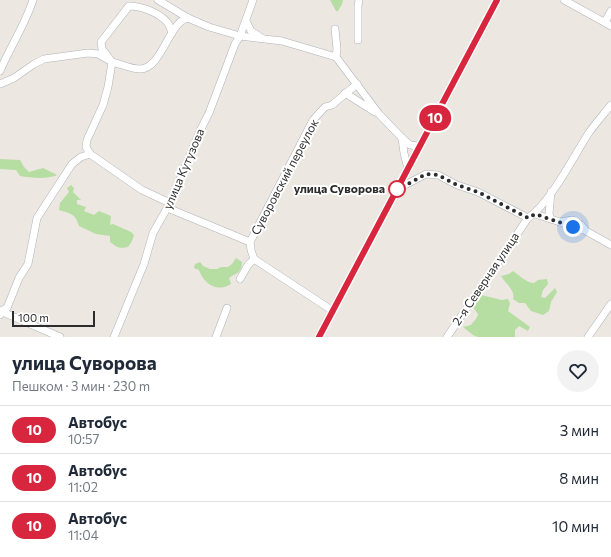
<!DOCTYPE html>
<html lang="ru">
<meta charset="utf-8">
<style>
body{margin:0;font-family:Commissioner,sans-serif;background:#f2f2f3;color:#1f2937;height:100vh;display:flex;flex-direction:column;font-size:15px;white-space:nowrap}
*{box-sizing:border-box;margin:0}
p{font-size:13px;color:#747a83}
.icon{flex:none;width:22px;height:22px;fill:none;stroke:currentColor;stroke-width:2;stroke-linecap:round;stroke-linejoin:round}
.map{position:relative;height:337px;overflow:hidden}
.sheet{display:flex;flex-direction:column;background:#fff;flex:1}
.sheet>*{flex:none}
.badge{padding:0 8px;border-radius:13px;font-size:14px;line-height:26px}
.scale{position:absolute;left:12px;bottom:10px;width:83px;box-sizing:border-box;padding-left:4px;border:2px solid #2c2c2c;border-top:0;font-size:11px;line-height:14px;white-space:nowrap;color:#2c2c2c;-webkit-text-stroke:3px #fff;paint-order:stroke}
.you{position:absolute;width:20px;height:20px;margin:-10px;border:3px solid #fff;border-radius:50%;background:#1a73e8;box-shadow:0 0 0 6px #1a73e833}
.map>.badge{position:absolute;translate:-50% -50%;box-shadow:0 0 0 2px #fff}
.round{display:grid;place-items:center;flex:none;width:42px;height:42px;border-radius:21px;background:#f2f2f3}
.head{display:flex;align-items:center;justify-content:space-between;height:68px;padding:0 12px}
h1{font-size:19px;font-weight:700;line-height:30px}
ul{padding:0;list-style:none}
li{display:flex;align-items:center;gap:12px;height:48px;padding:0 12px;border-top:1px solid #e0e1e3}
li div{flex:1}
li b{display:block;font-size:15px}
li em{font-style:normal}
li .badge{min-width:44px;font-weight:700;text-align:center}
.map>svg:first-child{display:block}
.green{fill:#b6dda2}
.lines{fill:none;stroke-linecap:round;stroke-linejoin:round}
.minor-casing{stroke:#b0b2bb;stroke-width:8}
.minor{stroke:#fff;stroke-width:7}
.line-casing{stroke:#fff;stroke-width:9}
.line{stroke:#d7263d;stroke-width:6}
.walk{stroke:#2c2c2c;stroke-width:4;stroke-dasharray:0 7.2}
.stop-dot{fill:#fff;stroke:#d7263d;stroke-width:2}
.labels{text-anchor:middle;stroke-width:4;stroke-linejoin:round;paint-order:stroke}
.street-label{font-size:12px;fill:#2c2c2c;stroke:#fff}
.stop-label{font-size:12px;font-weight:bold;fill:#2c2c2c;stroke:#fff;text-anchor:end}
</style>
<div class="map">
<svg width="611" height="337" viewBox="0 0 611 337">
<rect width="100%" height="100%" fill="#ece7e0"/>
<g class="green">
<polygon points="330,0 343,0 342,4 338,11 336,11"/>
<path d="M0,159L20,160L24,167L29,172L43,168L57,175L55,176C44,179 32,178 20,176L16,170L0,169Z"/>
<path d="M71,185L74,188L73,192L81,200H77V204L86,207L84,211L94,215L99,211L111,216L110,225L113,224L131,232L134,235L132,241L128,247C119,249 117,247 110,242V236L96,234L79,226C75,213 71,214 59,210L60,203L69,192L67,188Z"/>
<path d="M236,258L242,262C241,274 237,272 229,278L231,284C217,293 204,284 199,270L194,268L195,264L200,262L203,266L210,269H217L221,267H228L232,264Z"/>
<path d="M513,271C520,276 525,282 534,283L538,280L547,279L548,284L543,290L541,297L545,298L555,288L557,292L551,302L549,311L543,315L531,311L525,303H519L513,299C516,291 505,283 501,276L509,274Z"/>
<path d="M481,295L502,300L508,299L510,303L508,311L530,327L528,331L519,326L515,330V337H478L473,335L463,327L471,325C474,321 477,319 478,314L472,306L474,300H479Z"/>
</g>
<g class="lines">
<defs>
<g id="minor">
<polyline points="158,0 188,18 209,27 240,36 282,41 336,57 379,114 402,138 404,153 408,169"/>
<polyline points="564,0 611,26"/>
<polyline points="246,21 251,31 262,38"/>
<polyline points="605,22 611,11"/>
<polyline points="335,29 337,49 336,57"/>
<polyline points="358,40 358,6 359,0"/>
<path d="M0,71C10,47 25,25 33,0"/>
<path d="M0,84L14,78L34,64L44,59L88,53L98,54L112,62L102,49L101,42L129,6C141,6 158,12 167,22C169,24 171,30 172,33"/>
<polyline points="345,93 375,112"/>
<polyline points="402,138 410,145 419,146"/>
<polyline points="90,154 142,190 170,203 170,209 250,242"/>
<polyline points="399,186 407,184 426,174 438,175 457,185 478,192 528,218"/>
<polyline points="551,192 549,214 551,219"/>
<polyline points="535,214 560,222 572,220 581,225 586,231 611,245"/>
<polyline points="560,222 582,230"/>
<polyline points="240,279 248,265 254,259"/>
<polyline points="0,311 60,337"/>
<polyline points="333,311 254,259 251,250 250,242 313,120 325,107 332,105 357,84"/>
<path d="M0,315L1,311L7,308L19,278L28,264L37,218L72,164L81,157L90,154L86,147L87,140L103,105L108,87L112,62C121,64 131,69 140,69C162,69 169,21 188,18"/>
<polyline points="114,337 144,264 153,233 170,203 200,131 209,113 235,44 240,36 253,0"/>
<polyline points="216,337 227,308"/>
<polyline points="319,337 497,0"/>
<path d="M447,337L528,218C550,203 573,158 588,134C595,124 603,115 611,105"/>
<polyline points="588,337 611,304"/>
</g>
</defs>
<use href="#minor" class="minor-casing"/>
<use href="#minor" class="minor"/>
</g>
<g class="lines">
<defs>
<polyline id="line" points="319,337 497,0"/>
</defs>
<use href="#line" class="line-casing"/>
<use href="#line" class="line"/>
<polyline class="walk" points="397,189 399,186 408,184 426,174 438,175 457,185 478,192 528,218 535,214 573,227"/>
</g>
<circle class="stop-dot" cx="397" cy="189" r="8"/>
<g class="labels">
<g class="street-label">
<text transform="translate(184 169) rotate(-67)" y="4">улица Кутузова</text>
<text transform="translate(285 177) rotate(-62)" y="4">Суворовский переулок</text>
<text transform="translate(486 279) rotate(-56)" y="4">2-я Северная улица</text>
</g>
<g class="stop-label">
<text x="385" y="193">улица Суворова</text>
</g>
</g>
</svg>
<div class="scale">100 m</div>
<div class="you" style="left:573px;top:227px"></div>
<b class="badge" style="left:435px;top:118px;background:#d7263d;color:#fff">10</b>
</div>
<section class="sheet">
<div class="head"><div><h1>улица Суворова</h1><p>Пешком · 3 мин · 230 m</p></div><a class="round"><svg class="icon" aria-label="heart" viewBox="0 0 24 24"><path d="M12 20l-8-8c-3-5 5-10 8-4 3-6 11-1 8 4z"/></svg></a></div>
<ul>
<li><span class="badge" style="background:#d7263d;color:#fff">10</span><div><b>Автобус</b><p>10:57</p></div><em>3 мин</em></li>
<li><span class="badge" style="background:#d7263d;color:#fff">10</span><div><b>Автобус</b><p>11:02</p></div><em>8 мин</em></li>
<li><span class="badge" style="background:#d7263d;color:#fff">10</span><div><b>Автобус</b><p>11:04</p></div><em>10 мин</em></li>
</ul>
</section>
